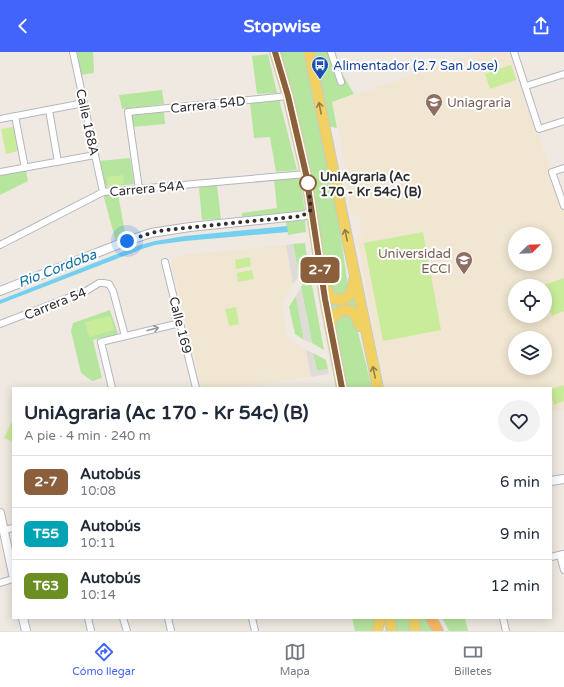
<!DOCTYPE html>
<html lang="es">
<meta charset="utf-8">
<style>
body{margin:0;font-family:"Varela Round",sans-serif;background:#f2f2f3;color:#1f2937;height:100vh;display:flex;flex-direction:column;font-size:15px;white-space:nowrap}
*{box-sizing:border-box;margin:0}
p{font-size:13px;color:#747a83}
.icon{flex:none;width:22px;height:22px;fill:none;stroke:currentColor;stroke-width:2;stroke-linecap:round;stroke-linejoin:round}
.map{position:relative;flex:1;overflow:hidden}
.drawer{position:absolute;left:12px;top:335px;width:540px;height:232px;display:flex;flex-direction:column;background:#fff;border-radius:0px;box-shadow:0 2px 10px #0003}
.drawer>*{flex:none}
.badge{padding:0 8px;border-radius:6px;font-size:14px;line-height:26px}
.needle{width:26px;rotate:67deg}
.controls{position:absolute;left:508px;top:175px;display:grid;gap:8px}
.controls a{display:grid;place-items:center;width:44px;height:44px;border-radius:50%;background:#fff;box-shadow:0 2px 10px #0003;font-size:20px}
.you{position:absolute;width:20px;height:20px;margin:-10px;border:3px solid #fff;border-radius:50%;background:#1a73e8;box-shadow:0 0 0 6px #1a73e833}
.map>.badge{position:absolute;translate:-50% -50%;box-shadow:0 0 0 2px #fff}
.round{display:grid;place-items:center;flex:none;width:42px;height:42px;border-radius:21px;background:#f2f2f3}
.summary{display:flex;align-items:center;justify-content:space-between;height:68px;padding:0 12px}
h1{font-size:19px;font-weight:700;line-height:30px}
ul{padding:0;list-style:none}
li{display:flex;align-items:center;gap:12px;height:52px;padding:0 12px;border-top:1px solid #e0e1e3}
li div{flex:1}
li b{display:block;font-size:15px}
li em{font-style:normal}
li .badge{min-width:44px;font-weight:700;text-align:center}
header{display:flex;justify-content:space-between;align-items:center;height:52px;padding:0 12px;background:#4264fb;color:#fff;font-size:18px;font-weight:700}
.tabs{display:flex;justify-content:space-around;align-items:center;height:56px;border-top:1px solid #e0e1e3;background:#fff;font-size:11px;color:#747a83}
.tabs a{display:grid;justify-items:center;gap:2px}
.tabs .selected{color:#4264fb}
.map>svg:first-child{display:block}
.education{fill:#f0e6d1;fill-rule:evenodd}
.green{fill:#b6e59e}
.pitch{fill:#c9ec9a}
.plaza{fill:#dfdcd8}
.water{fill:#75cff0}
.lines{fill:none;stroke-linecap:round;stroke-linejoin:round}
.minor-casing{stroke:#b4b7c1;stroke-width:8}
.tertiary-casing{stroke:#b4b7c1;stroke-width:10}
.primary-casing{stroke:#c9c9c9;stroke-width:12}
.trunk-casing{stroke:#c9c9c9;stroke-width:12}
.minor{stroke:#fff;stroke-width:6}
.tertiary{stroke:#fff;stroke-width:8}
.primary{stroke:#f2d163;stroke-width:10}
.trunk{stroke:#f8ba60;stroke-width:10}
.oneway{stroke:#908048}
.oneway2{stroke:#969696}
.line-casing{stroke:#fff;stroke-width:9}
.line{stroke:#8b5e3c;stroke-width:6}
.walk{stroke:#2e2e2e;stroke-width:4;stroke-dasharray:0 7.2}
.stop-dot{fill:#fff;stroke:#8b5e3c;stroke-width:2}
.labels{text-anchor:middle;stroke-width:4;stroke-linejoin:round;paint-order:stroke}
.transit-label{font-size:13px;fill:#164399;stroke:#fff;text-anchor:start}
.education-label{font-size:13px;fill:#785e54;stroke:#fff;text-anchor:start}
.street-label{font-size:13px;fill:#2e2e2e;stroke:#fff}
.stop-label{font-size:13px;font-weight:bold;fill:#2e2e2e;stroke:#fff;text-anchor:start}
.water-label{font-size:14px;font-style:italic;fill:#0d6fa3;stroke:#fff}
</style>
<header><svg class="icon" aria-label="back" viewBox="0 0 24 24"><path d="M15 5l-7 7 7 7"/></svg>Stopwise<svg class="icon" aria-label="share" viewBox="0 0 24 24"><path d="M12 15V3M7 8l5-5 5 5M5 13v7h14v-7"/></svg></header>
<div class="map">
<svg width="564" height="579" viewBox="0 0 564 579">
<rect width="100%" height="100%" fill="#efe9e1"/>
<g class="education">
<path d="M483,0H511L564,159V357L551,360V336H385L375,290L357,184L362,183L361,176H359V171H361L360,164L352,165L342,93L333,50ZM515,182H545V212H515ZM515,234H545V264H515ZM515,286H545V316H515Z"/>
<polygon points="286,193 293,232 281,251 288,287 306,298 311,325 228,336 202,336 171,208 183,203"/>
</g>
<g class="green">
<polygon points="75,0 93,0 94,21 80,23"/>
<polygon points="277,0 303,0 340,177 348,235 344,243 329,242"/>
<polygon points="311,0 328,0 334,20 343,23 354,42 332,50 337,76 327,74"/>
<polygon points="268,2 277,41 257,42 252,4"/>
<polygon points="162,38 164,52 122,57 119,43"/>
<polygon points="279,47 297,118 276,120 270,85 254,86 250,50"/>
<polygon points="164,60 165,72 132,75 131,63"/>
<polygon points="130,106 134,132 104,135 99,109"/>
<polygon points="26,119 28,129 0,143 0,123"/>
<polygon points="300,125 305,160 242,167 242,161 277,156 274,127"/>
<polygon points="217,133 221,167 202,168 199,135"/>
<polygon points="103,142 118,142 126,186 116,190"/>
<polygon points="305,168 306,180 288,183 286,170"/>
<polygon points="305,191 308,212 299,224 293,192"/>
<polygon points="310,222 324,298 312,291 301,235"/>
<polygon points="296,244 304,288 295,282 289,255"/>
<polygon points="353,244 356,256 332,261 328,249"/>
<polygon points="110,258 118,282 93,288 102,326 92,329 81,321 71,279 73,271"/>
<polygon points="345,261 355,268 372,336 344,336 335,270"/>
<polygon points="313,301 326,308 328,317 317,319"/>
<polygon points="352,566 376,566 374,579 355,579"/>
<polygon points="393,566 408,566 410,579 396,579"/>
<polygon points="418,566 426,566 434,579 419,579"/>
<polygon points="442,566 465,566 468,579 449,579"/>
</g>
<g class="pitch">
<polygon points="511,13 516,28 490,37 485,22"/>
<polygon points="14,75 18,99 6,102 1,77"/>
<polygon points="123,123 124,132 108,134 107,125"/>
<polygon points="423,180 441,278 383,289 364,191"/>
<polygon points="250,205 251,214 236,217 235,208"/>
<polygon points="252,218 254,227 238,230 237,221"/>
<polygon points="564,226 564,259 552,264 545,246 545,234 541,234"/>
<polygon points="236,255 239,272 229,274 225,257"/>
<polygon points="110,264 114,278 89,285 85,270"/>
<polygon points="564,333 564,349 554,353 551,343 551,337"/>
<polygon points="13,367 13,390 4,386"/>
</g>
<g class="plaza">
<polygon points="293,192 299,224 293,232 286,193"/>
<polygon points="301,235 312,291 304,288 296,244"/>
<polygon points="306,298 313,301 317,319 328,317 329,322 311,325"/>
</g>
<polygon class="water" points="287,174 288,180 185,189 155,193 142,197 0,252 0,248 140,193 155,189 185,184"/>
<g class="lines">
<defs>
<g id="minor">
<polyline points="73,0 103,140"/>
<polyline points="331,0 341,30"/>
<polyline points="514,0 539,77 564,69"/>
<polyline points="526,34 564,22"/>
<polyline points="49,58 58,110"/>
<polyline points="15,64 25,116"/>
<polyline points="0,67 84,51"/>
<polyline points="564,116 552,120 564,154"/>
<polyline points="0,120 95,103"/>
<polyline points="139,137 128,60 288,44"/>
<polyline points="0,193 103,140 306,122"/>
<polyline points="165,210 196,336"/>
<polyline points="0,272 86,239 99,231 103,231 109,232 113,239 125,284"/>
<polyline points="112,336 101,290 180,271"/>
<polyline points="4,478 13,476"/>
<polyline points="560,503 564,518"/>
<polyline points="551,505 563,502"/>
<polyline points="0,531 13,527"/>
<polyline points="88,566 91,579"/>
<polyline points="123,566 127,579"/>
<polyline points="168,566 171,579"/>
<polyline points="252,566 255,579"/>
<polyline points="503,566 506,579"/>
</g>
<g id="tertiary">
<polyline points="0,239 127,189 151,181 190,175 298,164 306,163 311,158"/>
<polyline points="551,429 564,427"/>
<polyline points="0,461 13,522"/>
<polyline points="23,566 26,579"/>
</g>
<g id="primary">
<polyline points="275,0 288,44 306,122 325,247 342,336"/>
<polyline points="309,0 378,336"/>
<path d="M326,236L331,246L341,248C352,245 352,237 354,228"/>
<path d="M330,272C334,261 343,254 354,261L360,274"/>
<polyline points="389,566 392,579"/>
<polyline points="414,566 415,579"/>
<polyline points="377,579 380,566"/>
</g>
<polyline id="trunk" points="431,566 438,579"/>
</defs>
<use href="#minor" class="minor-casing"/>
<use href="#tertiary" class="tertiary-casing"/>
<use href="#primary" class="primary-casing"/>
<use href="#trunk" class="trunk-casing"/>
<use href="#minor" class="minor"/>
<use href="#tertiary" class="tertiary"/>
<use href="#primary" class="primary"/>
<use href="#trunk" class="trunk"/>
</g>
<defs><path id="oneway-shaft" d="M-6 0H5M1.5-3L5.5 0L1.5 3" fill="none" stroke-width="1.6" stroke-linecap="round" stroke-linejoin="round"/></defs>
<g class="oneway">
<use href="#oneway-shaft" transform="translate(320 56) rotate(-101)"/>
<use href="#oneway-shaft" transform="translate(346 183) rotate(-102)"/>
<use href="#oneway-shaft" transform="translate(374 320) rotate(-102)"/>
</g>
<use class="oneway2" href="#oneway-shaft" transform="translate(153 277) rotate(-14)"/>
<g class="lines">
<defs>
<polyline id="line" points="275,0 288,44 306,122 325,247 342,336"/>
</defs>
<use href="#line" class="line-casing"/>
<use href="#line" class="line"/>
<polyline class="walk" points="127,189 151,181 165,178 302,164 311,158 308,131"/>
</g>
<defs>
<symbol id="bus-pin" viewBox="-11 -11 22 30"><path d="M0 17L-7.5 6A9.5 9.5 0 1 1 7.5 6Z" fill="#1a4fb4" stroke="#fff"/><path d="M-5-6H5V4H4V6H2V4H-2V6H-4V4H-5ZM-3.5-4V0h7V-4ZM-3.5 1.2v1.5H-2V1.2ZM2 1.2v1.5H3.5V1.2Z" fill="#fff"/></symbol>
<symbol id="university-pin" viewBox="-11 -11 22 30"><path d="M0 17L-7.5 6A9.5 9.5 0 1 1 7.5 6Z" fill="#8d6e63" stroke="#fff"/><path d="M0-5L7-2L0 1L-7-2ZM-4 1L0 2.5L4 1V4Q0 6-4 4Z" fill="#fff"/></symbol>
</defs>
<g fill-rule="evenodd">
<use href="#bus-pin" x="310" y="3" width="20" height="27"/>
<use href="#university-pin" x="424" y="40" width="20" height="27"/>
<use href="#university-pin" x="454" y="198" width="20" height="27"/>
</g>
<circle class="stop-dot" cx="308" cy="131" r="8"/>
<g class="labels">
<g class="transit-label">
<text x="333" y="18">Alimentador (2.7 San Jose)</text>
</g>
<g class="education-label">
<text x="447" y="55">Uniagraria</text>
<text x="451" y="206" text-anchor="end">Universidad<tspan x="451" dy="15">ECCI</tspan></text>
</g>
<g class="street-label">
<text transform="translate(208 52) rotate(-6)" y="5">Carrera 54D</text>
<text transform="translate(88 70) rotate(78)" y="5">Calle 168A</text>
<text transform="translate(147 136) rotate(-5)" y="5">Carrera 54A</text>
<text transform="translate(55 251) rotate(-22)" y="5">Carrera 54</text>
<text transform="translate(181 273) rotate(76)" y="5">Calle 169</text>
</g>
<g class="stop-label">
<text x="320" y="129">UniAgraria (Ac<tspan x="320" dy="15">170 - Kr 54c) (B)</tspan></text>
</g>
<g class="water-label">
<text transform="translate(57 216) rotate(-21)" y="5">Rio Cordoba</text>
</g>
</g>
</svg>
<div class="controls">
<a><svg class="needle" viewBox="-14 -14 28 28"><path d="M0-13l5 13h-10z" fill="#e53935"/><path d="M0 13l5-13h-10z" fill="#747a83"/></svg></a>
<a><svg class="icon" aria-label="locate" viewBox="0 0 24 24"><circle cx="12" cy="12" r="6"/><path d="M12 2v4M12 18v4M2 12h4M18 12h4"/></svg></a>
<a><svg class="icon" aria-label="layers" viewBox="0 0 24 24"><path d="M12 4l9 5-9 5-9-5zM3 14l9 5 9-5"/></svg></a>
</div>
<div class="you" style="left:127px;top:189px"></div>
<b class="badge" style="left:320px;top:218px;background:#8b5e3c;color:#fff">2-7</b>
<section class="drawer">
<div class="summary"><div><h1>UniAgraria (Ac 170 - Kr 54c) (B)</h1><p>A pie · 4 min · 240 m</p></div><a class="round"><svg class="icon" aria-label="heart" viewBox="0 0 24 24"><path d="M12 20l-8-8c-3-5 5-10 8-4 3-6 11-1 8 4z"/></svg></a></div>
<ul>
<li><span class="badge" style="background:#8b5e3c;color:#fff">2-7</span><div><b>Autobús</b><p>10:08</p></div><em>6 min</em></li>
<li><span class="badge" style="background:#00a3b4;color:#fff">T55</span><div><b>Autobús</b><p>10:11</p></div><em>9 min</em></li>
<li><span class="badge" style="background:#6b8e23;color:#fff">T63</span><div><b>Autobús</b><p>10:14</p></div><em>12 min</em></li>
</ul>
</section>
</div>
<nav class="tabs">
<a class="selected"><svg class="icon" aria-label="directions" viewBox="0 0 24 24"><path d="M12 3l9 9-9 9-9-9zM9 14v-3h6M13 9l2 2-2 2"/></svg>Cómo llegar</a>
<a><svg class="icon" aria-label="map" viewBox="0 0 24 24"><path d="M3 6l6-2 6 2 6-2v14l-6 2-6-2-6 2zM9 4v14M15 6v14"/></svg>Mapa</a>
<a><svg class="icon" aria-label="tickets" viewBox="0 0 24 24"><path d="M3 7h18v10H3zM15 7v10"/></svg>Billetes</a>
</nav>
